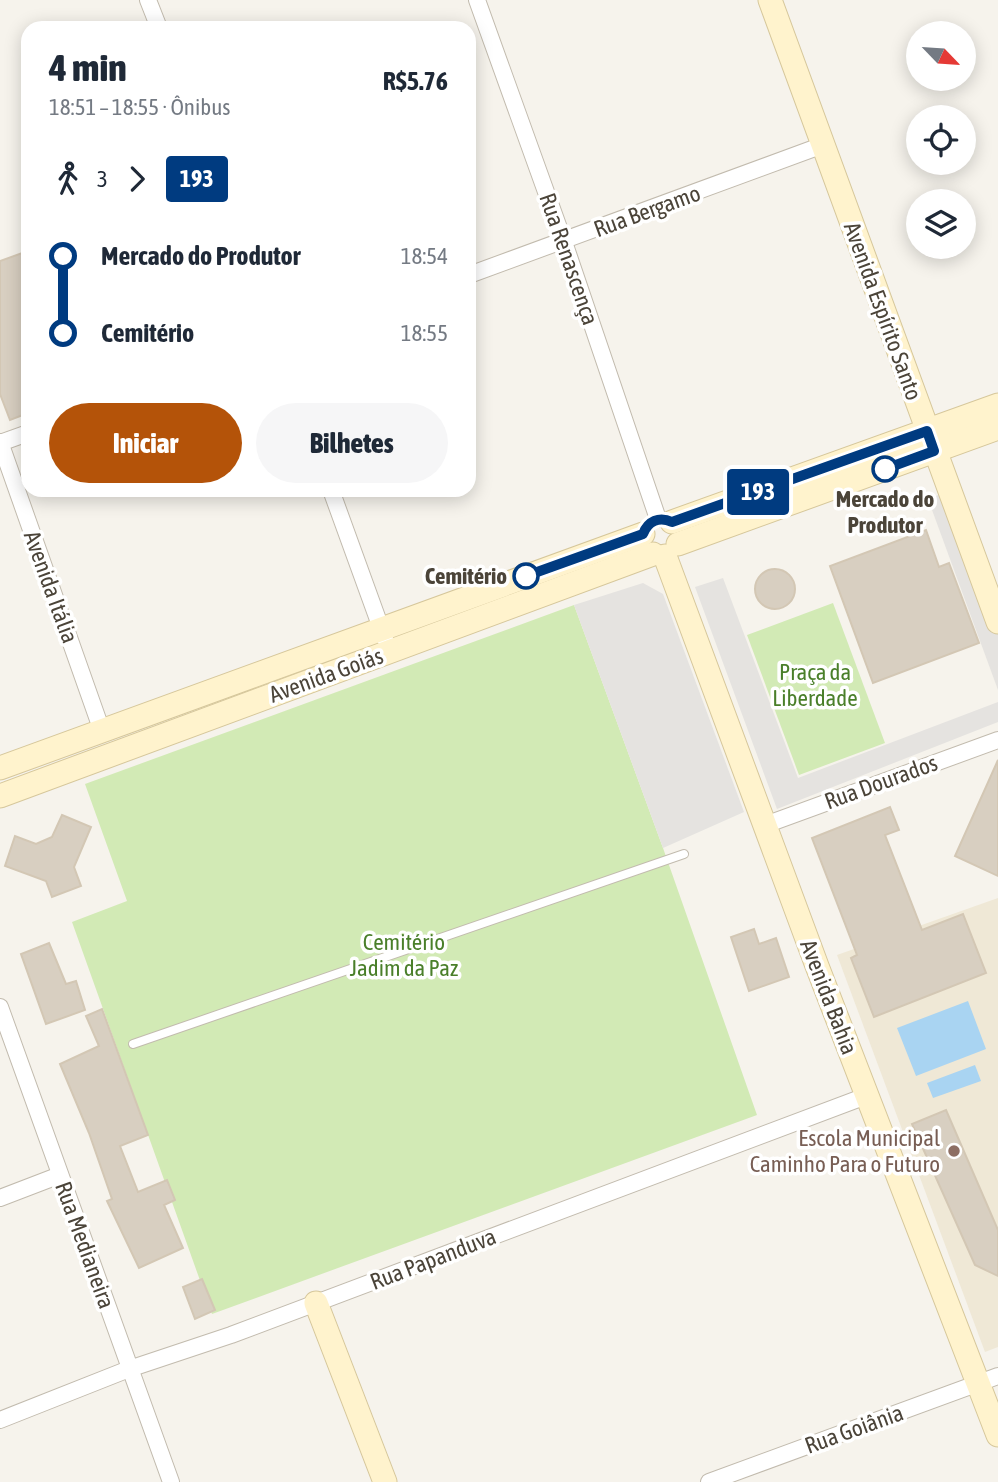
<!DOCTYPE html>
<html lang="pt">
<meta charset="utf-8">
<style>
body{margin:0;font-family:"Asap Condensed",sans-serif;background:#f6f6f7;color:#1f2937;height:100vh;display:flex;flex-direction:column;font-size:26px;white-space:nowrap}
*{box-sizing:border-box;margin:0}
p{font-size:23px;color:#747a83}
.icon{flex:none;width:38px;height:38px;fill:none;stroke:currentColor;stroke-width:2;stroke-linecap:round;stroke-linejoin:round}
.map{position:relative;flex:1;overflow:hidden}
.panel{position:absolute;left:21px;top:21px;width:455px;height:476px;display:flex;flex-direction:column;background:#fff;border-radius:21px;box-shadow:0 4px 18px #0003}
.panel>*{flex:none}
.badge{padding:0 14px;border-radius:5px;font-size:24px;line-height:46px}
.needle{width:46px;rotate:115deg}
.buttons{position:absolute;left:906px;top:21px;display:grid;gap:14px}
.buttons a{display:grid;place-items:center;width:70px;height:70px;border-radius:50%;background:#fff;box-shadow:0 4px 18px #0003;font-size:35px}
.map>.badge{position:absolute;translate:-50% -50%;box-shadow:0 0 0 4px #fff}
.legs{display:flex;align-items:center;gap:10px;height:77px;padding:0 28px;font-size:23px}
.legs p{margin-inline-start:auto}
.summary{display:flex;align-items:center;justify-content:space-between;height:119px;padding:0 28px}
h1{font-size:38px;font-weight:800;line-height:52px}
.cta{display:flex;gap:14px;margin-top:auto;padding:14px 28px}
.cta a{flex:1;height:80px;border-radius:42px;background:#b45309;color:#fff;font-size:28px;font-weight:800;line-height:80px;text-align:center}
.cta a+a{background:#f6f6f7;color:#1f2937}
ul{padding:0 28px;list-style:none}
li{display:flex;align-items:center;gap:24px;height:77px;font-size:26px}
li i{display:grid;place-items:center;width:10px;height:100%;margin:0 9px;background:currentColor}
li i::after{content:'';width:18px;height:18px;margin:-9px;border:5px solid;border-radius:50%;background:#fff}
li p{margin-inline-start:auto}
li:first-child i{background:linear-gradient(#0000 50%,currentColor 0)}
li:last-child i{background:linear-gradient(currentColor 50%,#0000 0)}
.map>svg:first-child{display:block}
.education{fill:#efe8d6}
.green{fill:#d2eab5}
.parking{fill:#e5e3e0}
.water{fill:#a9d4f2}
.building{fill:#d8cfc1;stroke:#d3c7b4;stroke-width:2}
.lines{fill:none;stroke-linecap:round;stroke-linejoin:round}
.lane-casing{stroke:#c2bbae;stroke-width:10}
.street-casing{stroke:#c2bbae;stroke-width:18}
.secondary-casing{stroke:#d6c79b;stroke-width:25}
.lane{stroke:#fff;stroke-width:8}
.street{stroke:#fff;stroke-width:16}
.secondary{stroke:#fff3cd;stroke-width:23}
.line-1-casing{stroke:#fff;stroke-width:16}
.line-1{stroke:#003b80;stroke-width:10}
.stop-1-dot{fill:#fff;stroke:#003b80;stroke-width:3.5}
.education-dot{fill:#8d6e63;stroke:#fff;stroke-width:2.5}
.labels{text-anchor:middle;stroke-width:7;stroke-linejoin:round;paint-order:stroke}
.street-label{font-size:23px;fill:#4b4439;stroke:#fff}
.stop-label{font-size:23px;font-weight:bold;fill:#4b4439;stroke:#fff}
.park-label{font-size:23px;fill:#4a7f2a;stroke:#fff}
.education-label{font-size:23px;fill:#785e54;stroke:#fff;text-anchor:end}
</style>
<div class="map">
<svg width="998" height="1482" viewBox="0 0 998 1482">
<rect width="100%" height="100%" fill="#f6f3ec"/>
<polygon class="education" points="998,898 998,1347 985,1352 837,955"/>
<g class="green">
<polygon points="833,603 885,743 799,775 747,635"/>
<polygon points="574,605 663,848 757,1115 212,1314 72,922 127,901 85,784"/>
</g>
<g class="parking">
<polygon points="949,491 998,622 998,690 928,499"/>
<polygon points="723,578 798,778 998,702 998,722 777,809 695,587"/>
<polygon points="643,583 663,594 744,812 663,848 574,605"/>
</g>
<g class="water">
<polygon points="968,1001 986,1049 916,1076 897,1028"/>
<polygon points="975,1065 981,1081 933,1098 927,1083"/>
</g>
<g class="building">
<polygon points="28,251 28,413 10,420 0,394 0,261"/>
<polygon points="926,530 939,567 949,563 979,643 873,683 830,566"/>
<circle cx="775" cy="589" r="20"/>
<polygon points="998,760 998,876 955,856"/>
<polygon points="890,807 899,830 885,835 922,930 963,914 986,973 874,1017 851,958 857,955 812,838"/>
<polygon points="62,815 91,827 74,867 81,886 52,897 46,881 5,866 15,836 36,844 52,837"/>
<polygon points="754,929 759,944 776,938 789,977 749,991 731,937"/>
<polygon points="49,943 66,984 76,981 85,1010 46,1024 21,954"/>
<polygon points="102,1009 148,1135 120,1146 138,1192 167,1180 175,1200 164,1205 183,1248 139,1268 107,1201 112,1199 89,1133 60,1064 99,1046 86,1016"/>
<polygon points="946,1110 998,1230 998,1276 975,1265 912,1124"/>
<polygon points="202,1279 215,1310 195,1319 183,1287"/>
</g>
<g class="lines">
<defs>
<polyline id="lane" points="133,1044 684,854"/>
<g id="street">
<polyline points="148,0 159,28"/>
<polyline points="477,0 564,242 658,519"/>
<polyline points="469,275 823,145"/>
<polyline points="0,442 102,731"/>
<polyline points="0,443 28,433"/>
<polyline points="331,490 385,639"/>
<polyline points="765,825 998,740"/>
<polyline points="0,1007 171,1482"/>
<polyline points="0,1198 60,1175"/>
<polyline points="0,1420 129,1369 231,1335 866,1096"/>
<polyline points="709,1482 998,1376"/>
</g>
<g id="secondary">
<polyline points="770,0 998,622"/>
<polyline points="672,522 998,405"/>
<polyline points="678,544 998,428"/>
<polyline points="665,556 817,966 998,1435"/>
<polyline points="0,768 643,534"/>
<polyline points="0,796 653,554"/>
<polyline points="316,1303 385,1482"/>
</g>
</defs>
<use href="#lane" class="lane-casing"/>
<use href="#street" class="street-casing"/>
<use href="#secondary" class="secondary-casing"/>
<use href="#lane" class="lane"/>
<use href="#street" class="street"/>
<use href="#secondary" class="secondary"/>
</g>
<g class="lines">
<defs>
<path id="line-1" d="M526,576L643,534C648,521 659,516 672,522L927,431L934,451L885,469"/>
</defs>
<use href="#line-1" class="line-1-casing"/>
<use href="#line-1" class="line-1"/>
</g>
<g class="stop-1-dot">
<circle cx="885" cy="469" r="12"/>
<circle cx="526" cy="576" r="12"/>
</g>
<circle class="education-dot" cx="954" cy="1151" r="7"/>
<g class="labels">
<g class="street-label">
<text transform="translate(647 211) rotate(-20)" y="8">Rua Bergamo</text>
<text transform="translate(569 259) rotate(71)" y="8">Rua Renascença</text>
<text transform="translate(883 311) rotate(70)" y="8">Avenida Espírito Santo</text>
<text transform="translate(51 587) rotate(70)" y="8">Avenida Itália</text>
<text transform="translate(326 675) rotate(-20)" y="8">Avenida Goiás</text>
<text transform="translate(881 782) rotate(-20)" y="8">Rua Dourados</text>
<text transform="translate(829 997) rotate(69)" y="8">Avenida Bahia</text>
<text transform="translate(85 1245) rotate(70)" y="8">Rua Medianeira</text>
<text transform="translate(433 1259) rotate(-21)" y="8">Rua Papanduva</text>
<text transform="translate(854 1429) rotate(-20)" y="8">Rua Goiânia</text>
</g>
<g class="stop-label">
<text x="885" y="507">Mercado do<tspan x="885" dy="26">Produtor</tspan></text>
<text x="507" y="584" text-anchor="end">Cemitério</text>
</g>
<g class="park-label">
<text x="815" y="680">Praça da<tspan x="815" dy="26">Liberdade</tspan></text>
<text x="404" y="950">Cemitério<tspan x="404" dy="26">Jadim da Paz</tspan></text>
</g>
<g class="education-label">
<text x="940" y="1146">Escola Municipal<tspan x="940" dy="26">Caminho Para o Futuro</tspan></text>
</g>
</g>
</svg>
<div class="buttons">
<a><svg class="needle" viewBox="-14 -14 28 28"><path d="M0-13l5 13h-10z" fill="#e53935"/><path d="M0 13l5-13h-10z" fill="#747a83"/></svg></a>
<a><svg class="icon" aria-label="locate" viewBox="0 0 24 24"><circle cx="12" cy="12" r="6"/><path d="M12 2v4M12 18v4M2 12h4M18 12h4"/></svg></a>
<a><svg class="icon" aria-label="layers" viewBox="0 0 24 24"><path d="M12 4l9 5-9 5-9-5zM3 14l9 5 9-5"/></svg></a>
</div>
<b class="badge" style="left:758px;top:492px;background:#003b80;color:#fff">193</b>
<section class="panel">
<div class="summary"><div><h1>4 min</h1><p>18:51 – 18:55 · Ônibus</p></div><b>R$5.76</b></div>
<div class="legs"><svg class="icon" aria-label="walk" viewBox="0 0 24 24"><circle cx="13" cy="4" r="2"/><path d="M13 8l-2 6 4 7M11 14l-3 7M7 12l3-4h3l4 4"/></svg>3<svg class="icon" aria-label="forward" viewBox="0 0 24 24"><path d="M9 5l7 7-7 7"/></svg><b class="badge" style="background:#003b80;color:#fff">193</b></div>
<ul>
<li><i style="color:#003b80"></i><b>Mercado do Produtor</b><p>18:54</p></li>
<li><i style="color:#003b80"></i><b>Cemitério</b><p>18:55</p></li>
</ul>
<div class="cta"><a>Iniciar</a><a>Bilhetes</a></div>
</section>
</div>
